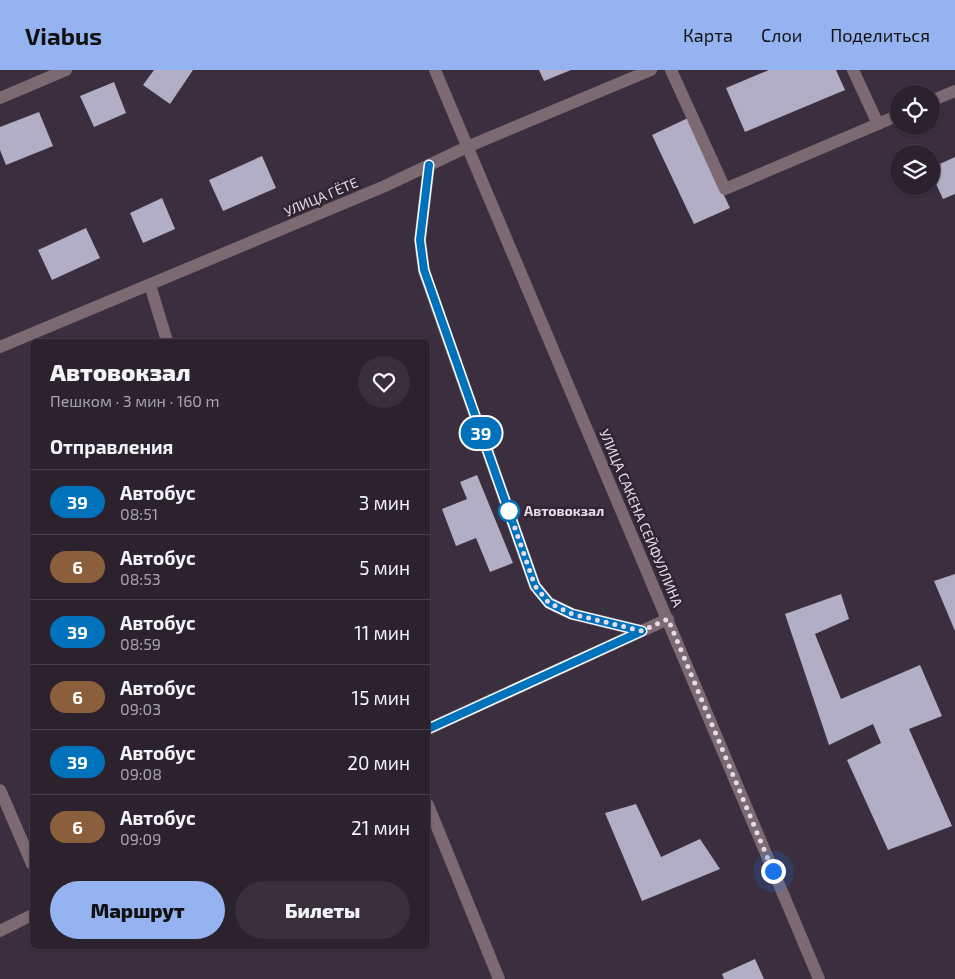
<!DOCTYPE html>
<html lang="ru">
<meta charset="utf-8">
<style>
body{margin:0;font-family:"Exo 2",sans-serif;background:#382f3a;color:#f1f3f6;height:100vh;display:flex;flex-direction:column;font-size:19px;white-space:nowrap}
*{box-sizing:border-box;margin:0}
p{font-size:16px;color:#a6a4aa}
.icon{flex:none;width:28px;height:28px;fill:none;stroke:currentColor;stroke-width:2;stroke-linecap:round;stroke-linejoin:round}
.map{position:relative;flex:1;overflow:hidden}
.sheet{position:absolute;left:30px;top:269px;width:400px;height:610px;display:flex;flex-direction:column;background:#2c222e;border-radius:8px;box-shadow:0 1px 4px #0004,0 0 0 1px #483f4a}
.sheet>*{flex:none}
.badge{padding:0 10px;border-radius:16px;font-size:18px;line-height:32px}
.buttons{position:absolute;left:890px;top:15px;display:grid;gap:10px}
.buttons a{display:grid;place-items:center;width:50px;height:50px;border-radius:50%;background:#2c222e;box-shadow:0 1px 4px #0004,0 0 0 1px #483f4a;font-size:25px}
.you{position:absolute;width:25px;height:25px;margin:-12px;border:4px solid #fff;border-radius:50%;background:#1a73e8;box-shadow:0 0 0 8px #1a73e833}
.map>.badge{position:absolute;translate:-50% -50%;box-shadow:0 0 0 2px #fff}
h2{padding:0 20px;font-size:19px;line-height:45px}
.round{display:grid;place-items:center;flex:none;width:52px;height:52px;border-radius:26px;background:#382f3a}
.overview{display:flex;align-items:center;justify-content:space-between;height:85px;padding:0 20px}
h1{font-size:24px;font-weight:800;line-height:38px}
.cta{display:flex;gap:10px;margin-top:auto;padding:10px 20px}
.cta a{flex:1;height:58px;border-radius:30px;background:#95b2f1;color:#111;font-size:20px;font-weight:800;line-height:58px;text-align:center}
.cta a+a{background:#382f3a;color:#f1f3f6}
ul{padding:0;list-style:none}
li{display:flex;align-items:center;gap:15px;height:65px;padding:0 20px;border-top:1px solid #483f4a}
li div{flex:1}
li b{display:block;font-size:19px}
li em{font-style:normal}
li .badge{min-width:55px;font-weight:700;text-align:center}
header{display:flex;align-items:center;gap:30px;box-sizing:border-box;height:70px;padding:0 25px;background:#95b2f1;color:#111}
header strong{font-size:24px}
nav{display:flex;gap:28px;margin-inline-start:auto;font-size:18px}
.map>svg:first-child{display:block}
.building{fill:#b1aec6}
.lines{fill:none;stroke-linecap:round;stroke-linejoin:round}
.minor{stroke:#7d6972;stroke-width:12}
.line-casing{stroke:#fff;stroke-width:11}
.line{stroke:#0072bc;stroke-width:8}
.walk{stroke:#e4dce6;stroke-width:5;stroke-dasharray:0 9}
.stop-dot{fill:#fff;stroke:#0072bc;stroke-width:2.5}
.labels{text-anchor:middle;stroke-width:5;stroke-linejoin:round;paint-order:stroke}
.street-label{font-size:14px;fill:#e4dce6;stroke:#312433}
.stop-label{font-size:14px;font-weight:bold;fill:#e4dce6;stroke:#312433;text-anchor:start}
</style>
<header>
<strong>Viabus</strong>
<nav><a>Карта</a><a>Слои</a><a>Поделиться</a></nav>
</header>
<div class="map">
<svg width="955" height="909" viewBox="0 0 955 909">
<rect width="100%" height="100%" fill="#3b2e3e"/>
<g class="building">
<polygon points="154,0 193,0 170,34 143,15"/>
<polygon points="539,0 571,0 544,11"/>
<polygon points="769,0 836,0 845,20 745,62 726,18"/>
<polygon points="114,12 126,43 94,57 80,26"/>
<polygon points="39,42 53,76 6,95 0,80 0,57"/>
<polygon points="688,48 730,138 694,154 652,65"/>
<polygon points="262,86 276,118 223,141 209,110"/>
<polygon points="955,87 955,124 943,129 931,103 931,98"/>
<polygon points="162,128 175,159 143,173 130,143"/>
<polygon points="86,158 100,188 52,210 38,180"/>
<polygon points="477,405 513,493 490,502 476,468 456,476 442,439 467,429 460,412"/>
<polygon points="955,504 955,561 934,511"/>
<polygon points="841,524 849,549 815,564 841,629 920,595 942,646 909,659 952,756 888,780 847,690 881,673 873,654 829,675 785,544"/>
<polygon points="636,734 661,787 700,769 720,799 642,831 605,743"/>
<polygon points="755,889 764,909 724,909 722,904"/>
</g>
<g class="lines">
<g class="minor">
<polyline points="435,0 819,909"/>
<polyline points="671,0 725,119 899,45"/>
<polyline points="853,0 878,54"/>
<polyline points="0,28 66,0"/>
<polyline points="931,31 955,21"/>
<polyline points="429,95 420,170 424,201 535,516 549,533 572,544 642,561"/>
<polyline points="150,215 167,271"/>
<polyline points="0,277 385,116 467,77 651,0"/>
<polyline points="428,659 668,549"/>
<polyline points="0,720 32,794"/>
<polyline points="428,735 499,909"/>
<polyline points="0,861 32,845"/>
</g>
</g>
<g class="lines">
<defs>
<polyline id="line" points="428,659 642,561 572,544 549,533 535,516 424,200 420,170 429,95"/>
</defs>
<use href="#line" class="line-casing"/>
<use href="#line" class="line"/>
<polyline class="walk" points="509,441 535,516 549,533 572,544 642,561 668,549 773,801"/>
</g>
<circle class="stop-dot" cx="509" cy="441" r="10"/>
<g class="labels">
<g class="street-label">
<text transform="translate(321 127) rotate(-23)" y="5">УЛИЦА ГЁТЕ</text>
<text transform="translate(641 448) rotate(67)" y="5">УЛИЦА САКЕНА СЕЙФУЛЛИНА</text>
</g>
<g class="stop-label">
<text x="524" y="446">Автовокзал</text>
</g>
</g>
</svg>
<div class="buttons">
<a><svg class="icon" aria-label="locate" viewBox="0 0 24 24"><circle cx="12" cy="12" r="6"/><path d="M12 2v4M12 18v4M2 12h4M18 12h4"/></svg></a>
<a><svg class="icon" aria-label="layers" viewBox="0 0 24 24"><path d="M12 4l9 5-9 5-9-5zM3 14l9 5 9-5"/></svg></a>
</div>
<div class="you" style="left:773px;top:801px"></div>
<b class="badge" style="left:481px;top:363px;background:#0072bc;color:#fff">39</b>
<section class="sheet">
<div class="overview"><div><h1>Автовокзал</h1><p>Пешком · 3 мин · 160 m</p></div><a class="round"><svg class="icon" aria-label="heart" viewBox="0 0 24 24"><path d="M12 20l-8-8c-3-5 5-10 8-4 3-6 11-1 8 4z"/></svg></a></div>
<h2>Отправления</h2>
<ul>
<li><span class="badge" style="background:#0072bc;color:#fff">39</span><div><b>Автобус</b><p>08:51</p></div><em>3 мин</em></li>
<li><span class="badge" style="background:#8b5e3c;color:#fff">6</span><div><b>Автобус</b><p>08:53</p></div><em>5 мин</em></li>
<li><span class="badge" style="background:#0072bc;color:#fff">39</span><div><b>Автобус</b><p>08:59</p></div><em>11 мин</em></li>
<li><span class="badge" style="background:#8b5e3c;color:#fff">6</span><div><b>Автобус</b><p>09:03</p></div><em>15 мин</em></li>
<li><span class="badge" style="background:#0072bc;color:#fff">39</span><div><b>Автобус</b><p>09:08</p></div><em>20 мин</em></li>
<li><span class="badge" style="background:#8b5e3c;color:#fff">6</span><div><b>Автобус</b><p>09:09</p></div><em>21 мин</em></li>
</ul>
<div class="cta"><a>Маршрут</a><a>Билеты</a></div>
</section>
</div>
